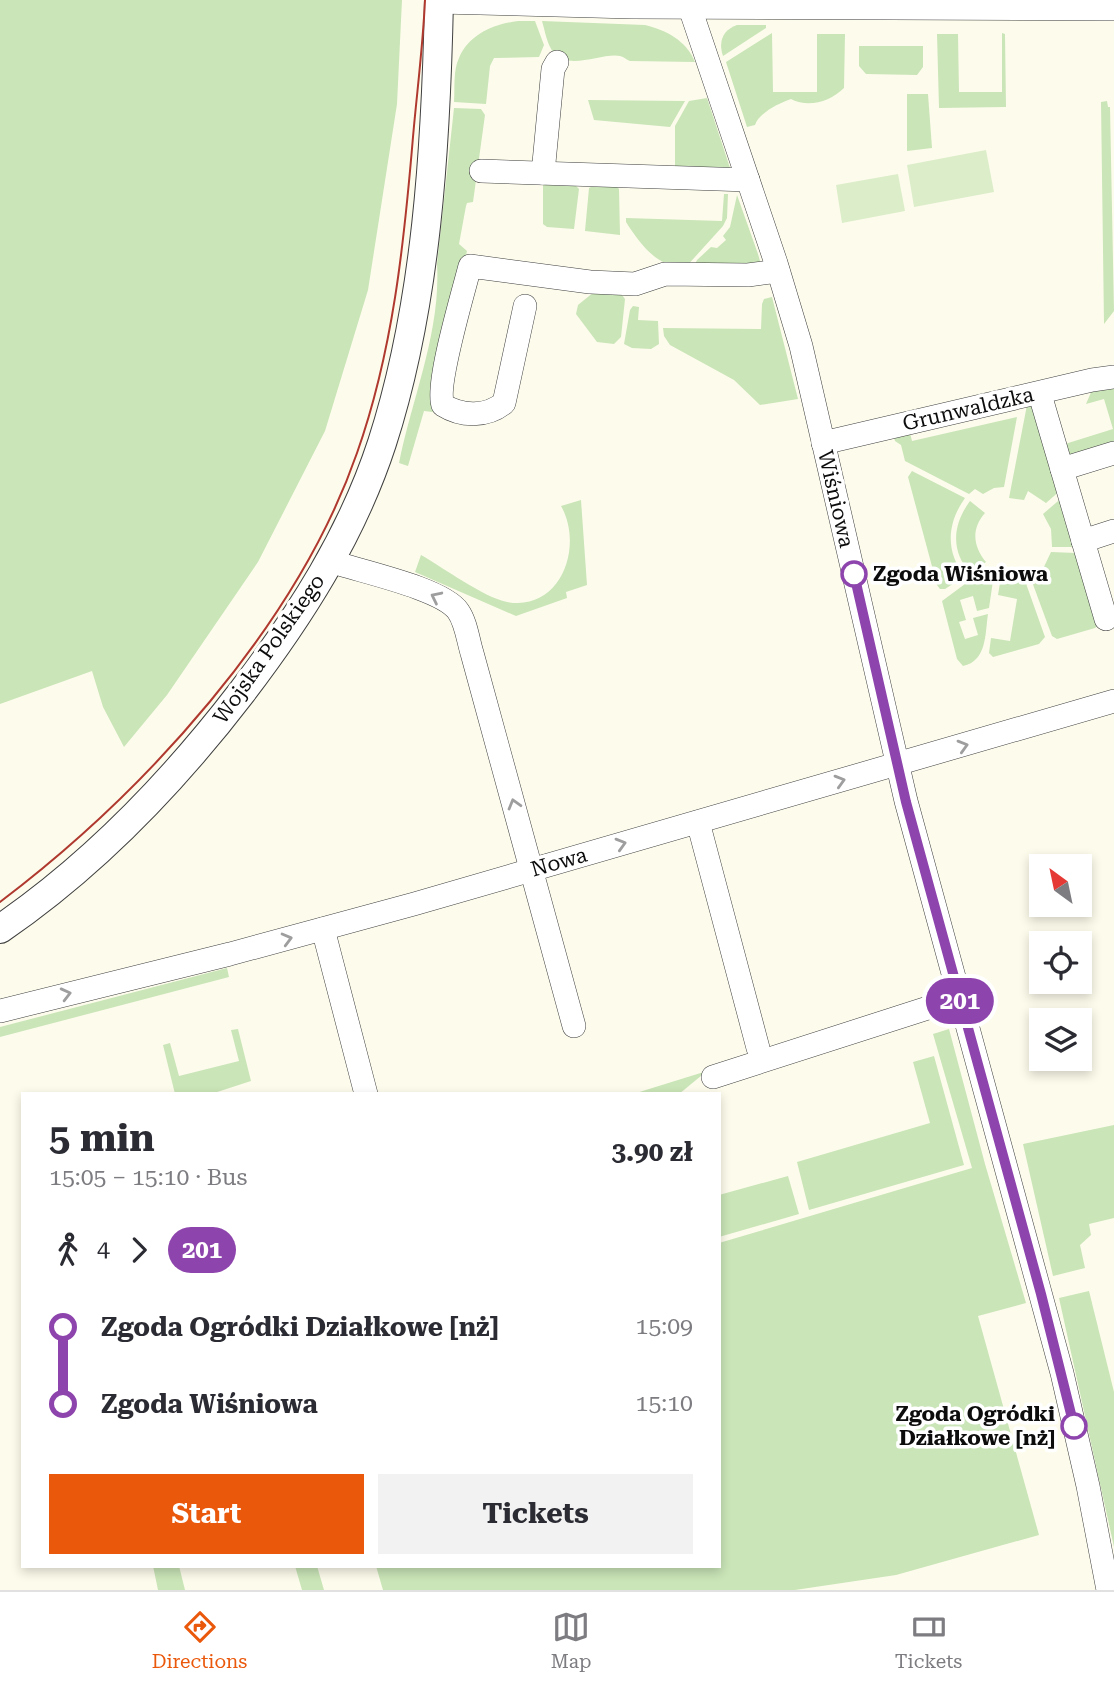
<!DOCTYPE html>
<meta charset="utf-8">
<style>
body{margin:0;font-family:"Roboto Serif",serif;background:#f2f2f3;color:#2b2b33;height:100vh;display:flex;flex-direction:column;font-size:26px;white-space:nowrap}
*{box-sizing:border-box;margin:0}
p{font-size:23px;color:#7c7c81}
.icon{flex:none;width:38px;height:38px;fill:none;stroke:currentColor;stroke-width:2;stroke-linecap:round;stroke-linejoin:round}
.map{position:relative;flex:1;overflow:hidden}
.panel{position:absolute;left:21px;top:1092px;width:700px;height:476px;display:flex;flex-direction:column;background:#fff;border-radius:0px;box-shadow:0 4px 10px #0003}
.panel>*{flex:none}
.badge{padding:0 14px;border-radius:23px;font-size:24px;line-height:46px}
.needle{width:46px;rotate:327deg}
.controls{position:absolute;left:1029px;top:854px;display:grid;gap:14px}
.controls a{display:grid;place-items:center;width:63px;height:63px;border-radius:0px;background:#fff;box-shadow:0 4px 10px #0003;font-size:35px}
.map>.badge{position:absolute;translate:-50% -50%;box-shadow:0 0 0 4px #fff}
.legs{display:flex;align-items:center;gap:10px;height:77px;padding:0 28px;font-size:23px}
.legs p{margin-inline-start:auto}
.headline{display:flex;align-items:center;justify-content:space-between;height:119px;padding:0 28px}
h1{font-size:38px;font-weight:700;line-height:52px}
.cta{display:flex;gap:14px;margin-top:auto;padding:14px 28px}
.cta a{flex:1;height:80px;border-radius:0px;background:#ea580c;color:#fff;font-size:28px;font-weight:700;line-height:80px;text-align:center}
.cta a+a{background:#f2f2f3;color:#2b2b33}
ul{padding:0 28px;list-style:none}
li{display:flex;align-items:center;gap:24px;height:77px;font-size:26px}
li i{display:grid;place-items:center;width:10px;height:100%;margin:0 9px;background:currentColor}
li i::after{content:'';width:18px;height:18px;margin:-9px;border:5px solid;border-radius:50%;background:#fff}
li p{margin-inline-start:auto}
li:first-child i{background:linear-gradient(#0000 50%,currentColor 0)}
li:last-child i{background:linear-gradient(currentColor 50%,#0000 0)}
.tabs{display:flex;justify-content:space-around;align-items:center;height:98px;border-top:2px solid #e1e1e2;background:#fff;font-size:19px;color:#7c7c81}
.tabs a{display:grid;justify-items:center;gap:4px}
.tabs .active{color:#ea580c}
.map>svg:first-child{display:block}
.green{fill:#cae5b8}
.pitch{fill:#dcedc9}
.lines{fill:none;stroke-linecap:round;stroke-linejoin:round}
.minor-casing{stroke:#3f3f3f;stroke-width:24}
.tertiary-casing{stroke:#3f3f3f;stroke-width:30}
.minor{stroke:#fff;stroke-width:23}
.tertiary{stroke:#fff;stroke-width:28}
.tram{stroke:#b0392f;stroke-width:2}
.oneway{stroke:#9e9e9e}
.line-1-casing{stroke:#fff;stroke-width:16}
.line-1{stroke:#8e44ad;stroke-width:10}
.stop-1-dot{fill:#fff;stroke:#8e44ad;stroke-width:3.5}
.labels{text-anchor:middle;stroke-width:7;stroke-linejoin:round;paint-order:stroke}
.street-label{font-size:21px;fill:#0c0c0c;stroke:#fff}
.stop-label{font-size:21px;font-weight:bold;fill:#0c0c0c;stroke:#fff;text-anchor:start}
</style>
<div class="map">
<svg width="1114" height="1590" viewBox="0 0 1114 1590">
<rect width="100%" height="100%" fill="#fdfcec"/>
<g class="green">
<polygon points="0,0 402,0 397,104 368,290 325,431 258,562 167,695 124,747 103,707 92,671 0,704"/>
<path d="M518,21H535L544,45L539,57L494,58L490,66L486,104L454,102C455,88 453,70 459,58C469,34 494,24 518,21Z"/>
<path d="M542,21L645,25C666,30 687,41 695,62L630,61C627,60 624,57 620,56C604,52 569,71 554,53C547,45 545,31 542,21Z"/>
<path d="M737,25H766V28L723,56C718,41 723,30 737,25Z"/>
<path d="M772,33L773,92H817V34H845L844,88C830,102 808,108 791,99C779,103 759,113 755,125L747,127L726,62Z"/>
<polygon points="1002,33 1005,34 1006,107 939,108 937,34 958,34 959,92 1002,92"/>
<polygon points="859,46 923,46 923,67 917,75 866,74 859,66"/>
<polygon points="907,94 928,94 932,148 907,151"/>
<polygon points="707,98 732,174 675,173 675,126 689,101"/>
<polygon points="588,100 685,101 670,127 594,120"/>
<polygon points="1107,101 1108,107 1110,107 1114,311 1104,324 1101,102"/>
<path d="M454,108L481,109L485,115L473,202L467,203L466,206L459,244L467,251L432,397L466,416L424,411L408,466L399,463C412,398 441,332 437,264Z"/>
<polygon points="543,185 576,186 579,189 574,229 547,227 543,224"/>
<polygon points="591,187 617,187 619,189 620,235 585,231 589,188"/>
<path d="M724,194H728L727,218L723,226L685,268C657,267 640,244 626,222V218L722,221Z"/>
<polygon points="737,195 758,254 760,261 758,267 694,266 697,260 711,247 717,248 726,240 723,236 730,227"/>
<polygon points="594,292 622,295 625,299 621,337 614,344 597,342 576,314 578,305"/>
<polygon points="772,297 798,399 760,405 734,380 670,345 664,336 663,328 761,329 762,304 764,299"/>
<polygon points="633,306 639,307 638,320 658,321 659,344 651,349 632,348 624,344 630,310"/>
<polygon points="1114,386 1114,444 1063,459 1065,444 1113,429 1104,399 1086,404 1092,390"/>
<polygon points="1036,403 1062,489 1046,503 1028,491 1024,500 1009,498 1027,405"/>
<polygon points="1017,417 1004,487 994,488 983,494 975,489 969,494 905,461 901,445 895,441 894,437 910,433 912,441"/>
<path d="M912,471L965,498C947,523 945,552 965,576L945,589H940L937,585L908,477Z"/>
<polygon points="1064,496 1079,547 1052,547 1051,529 1043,514"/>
<path d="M581,500L587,585L566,592L567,598L516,616L415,572L421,555C444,568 483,597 507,602C561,612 584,546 561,506Z"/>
<path d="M970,501L985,513C971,529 973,546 986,562L970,573C950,550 953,524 970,501Z"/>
<polygon points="1051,552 1076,553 1098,625 1095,628 1057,639 1052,636 1031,579 1042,571"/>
<path d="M984,570L994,574L989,608L977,611L973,596L960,600L966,620L959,622L965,639L978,635L973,618L988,614C985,634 987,661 963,666L957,659L942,601Z"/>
<polygon points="1023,575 1045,637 1039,644 993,657 989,653 991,638 1010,641 1017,599 998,595 1001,577 1015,578"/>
<polygon points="227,968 229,977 0,1037 0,1027"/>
<polygon points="238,1029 251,1081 211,1094 175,1094 163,1045 170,1043 179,1076 239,1061 231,1030"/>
<polygon points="949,1029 985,1164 1026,1303 978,1316 1039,1535 896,1575 795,1590 383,1590 376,1566 719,1566 719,1243 972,1168 933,1034"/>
<polygon points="934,1056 964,1165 809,1210 797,1162 930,1123 913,1062"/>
<polygon points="707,1071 679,1094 633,1094"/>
<polygon points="1114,1125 1114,1218 1089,1224 1091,1235 1080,1245 1085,1268 1053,1276 1023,1144"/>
<polygon points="788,1176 799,1214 719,1237 719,1195"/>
<polygon points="1089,1291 1114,1392 1114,1547 1059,1298"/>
<polygon points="153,1566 179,1566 185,1590 158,1590"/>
<polygon points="295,1566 317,1566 324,1590 302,1590"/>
</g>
<g class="pitch">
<polygon points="986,150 994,192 914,207 907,165"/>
<polygon points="898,174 905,211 842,223 836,185"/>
</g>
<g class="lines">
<defs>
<g id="minor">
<polyline points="439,2 631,7 1114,9"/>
<polyline points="690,8 776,263 801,346 906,801 1062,1373 1088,1486 1108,1590"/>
<polyline points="481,171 748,180"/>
<polyline points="543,173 553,69 557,62"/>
<path d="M525,306L504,403C487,417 462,417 443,405C435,386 464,290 470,266L590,282L635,284L665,274L748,275L778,271"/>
<polyline points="1041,398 1106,619"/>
<polyline points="823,443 1092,380 1114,377"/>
<polyline points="1062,469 1114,453"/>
<polyline points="1083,541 1114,531"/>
<path d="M330,561C358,571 442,588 458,611C466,622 468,640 472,653L574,1026"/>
<polyline points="698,822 758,1048"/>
<polyline points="323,929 366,1094"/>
<polyline points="0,1011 230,954 414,904 1114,701"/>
<polyline points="713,1077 959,998"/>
</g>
<path id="tertiary" d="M0,929C95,864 173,782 242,692C300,616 352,535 382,443C427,304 436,145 439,0"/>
</defs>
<use href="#minor" class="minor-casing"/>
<use href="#tertiary" class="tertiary-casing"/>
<use href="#minor" class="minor"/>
<use href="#tertiary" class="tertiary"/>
<path class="tram" d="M0,902C144,793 297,626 357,453C393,351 404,244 413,137C417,91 423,46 425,0"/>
</g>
<defs><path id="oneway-chevron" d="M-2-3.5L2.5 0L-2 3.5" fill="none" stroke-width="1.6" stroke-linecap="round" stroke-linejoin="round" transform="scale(1.75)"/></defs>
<g class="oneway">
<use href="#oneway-chevron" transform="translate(436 597) rotate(-154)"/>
<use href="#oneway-chevron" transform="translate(963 746) rotate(-16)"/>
<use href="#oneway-chevron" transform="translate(840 781) rotate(-16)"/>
<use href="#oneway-chevron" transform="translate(514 804) rotate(-106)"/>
<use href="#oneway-chevron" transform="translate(621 844) rotate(-16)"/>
<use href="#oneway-chevron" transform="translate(287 939) rotate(-15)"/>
<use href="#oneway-chevron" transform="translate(66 994) rotate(-14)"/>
</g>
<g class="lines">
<defs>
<polyline id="line-1" points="854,574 906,802 1041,1294 1074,1426"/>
</defs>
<use href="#line-1" class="line-1-casing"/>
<use href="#line-1" class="line-1"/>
</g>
<g class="stop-1-dot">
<circle cx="854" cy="574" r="12"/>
<circle cx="1074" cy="1426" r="12"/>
</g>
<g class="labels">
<g class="street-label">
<text transform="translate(968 409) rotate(-13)" y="7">Grunwaldzka</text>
<text transform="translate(836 499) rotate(77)" y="7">Wiśniowa</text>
<text transform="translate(269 649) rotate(-55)" y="7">Wojska Polskiego</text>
<text transform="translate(559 862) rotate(-16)" y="7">Nowa</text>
</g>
<g class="stop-label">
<text x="873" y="581">Zgoda Wiśniowa</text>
<text x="1055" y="1421" text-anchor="end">Zgoda Ogródki<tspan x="1055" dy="24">Działkowe [nż]</tspan></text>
</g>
</g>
</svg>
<div class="controls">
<a><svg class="needle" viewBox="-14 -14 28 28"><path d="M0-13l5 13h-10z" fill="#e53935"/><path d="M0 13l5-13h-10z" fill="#7c7c81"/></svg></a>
<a><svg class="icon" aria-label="locate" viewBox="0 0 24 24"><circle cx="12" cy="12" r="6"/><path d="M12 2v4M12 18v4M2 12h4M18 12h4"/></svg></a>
<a><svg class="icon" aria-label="layers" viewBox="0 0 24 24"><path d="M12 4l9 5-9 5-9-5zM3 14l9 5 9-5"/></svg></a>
</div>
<b class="badge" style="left:960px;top:1001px;background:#8e44ad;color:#fff">201</b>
<section class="panel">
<div class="headline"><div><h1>5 min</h1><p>15:05 – 15:10 · Bus</p></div><b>3.90 zł</b></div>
<div class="legs"><svg class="icon" aria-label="walk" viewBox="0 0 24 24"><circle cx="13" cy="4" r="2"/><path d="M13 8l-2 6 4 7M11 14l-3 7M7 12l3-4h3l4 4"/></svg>4<svg class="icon" aria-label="forward" viewBox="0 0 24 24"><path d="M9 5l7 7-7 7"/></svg><b class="badge" style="background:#8e44ad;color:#fff">201</b></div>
<ul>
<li><i style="color:#8e44ad"></i><b>Zgoda Ogródki Działkowe [nż]</b><p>15:09</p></li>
<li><i style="color:#8e44ad"></i><b>Zgoda Wiśniowa</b><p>15:10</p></li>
</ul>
<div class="cta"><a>Start</a><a>Tickets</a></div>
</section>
</div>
<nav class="tabs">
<a class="active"><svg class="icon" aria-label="directions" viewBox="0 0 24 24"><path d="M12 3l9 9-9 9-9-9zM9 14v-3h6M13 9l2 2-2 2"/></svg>Directions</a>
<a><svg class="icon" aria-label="map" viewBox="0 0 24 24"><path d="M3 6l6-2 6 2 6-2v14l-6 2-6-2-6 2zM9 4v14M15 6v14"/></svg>Map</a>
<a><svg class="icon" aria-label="tickets" viewBox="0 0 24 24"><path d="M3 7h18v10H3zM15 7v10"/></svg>Tickets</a>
</nav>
